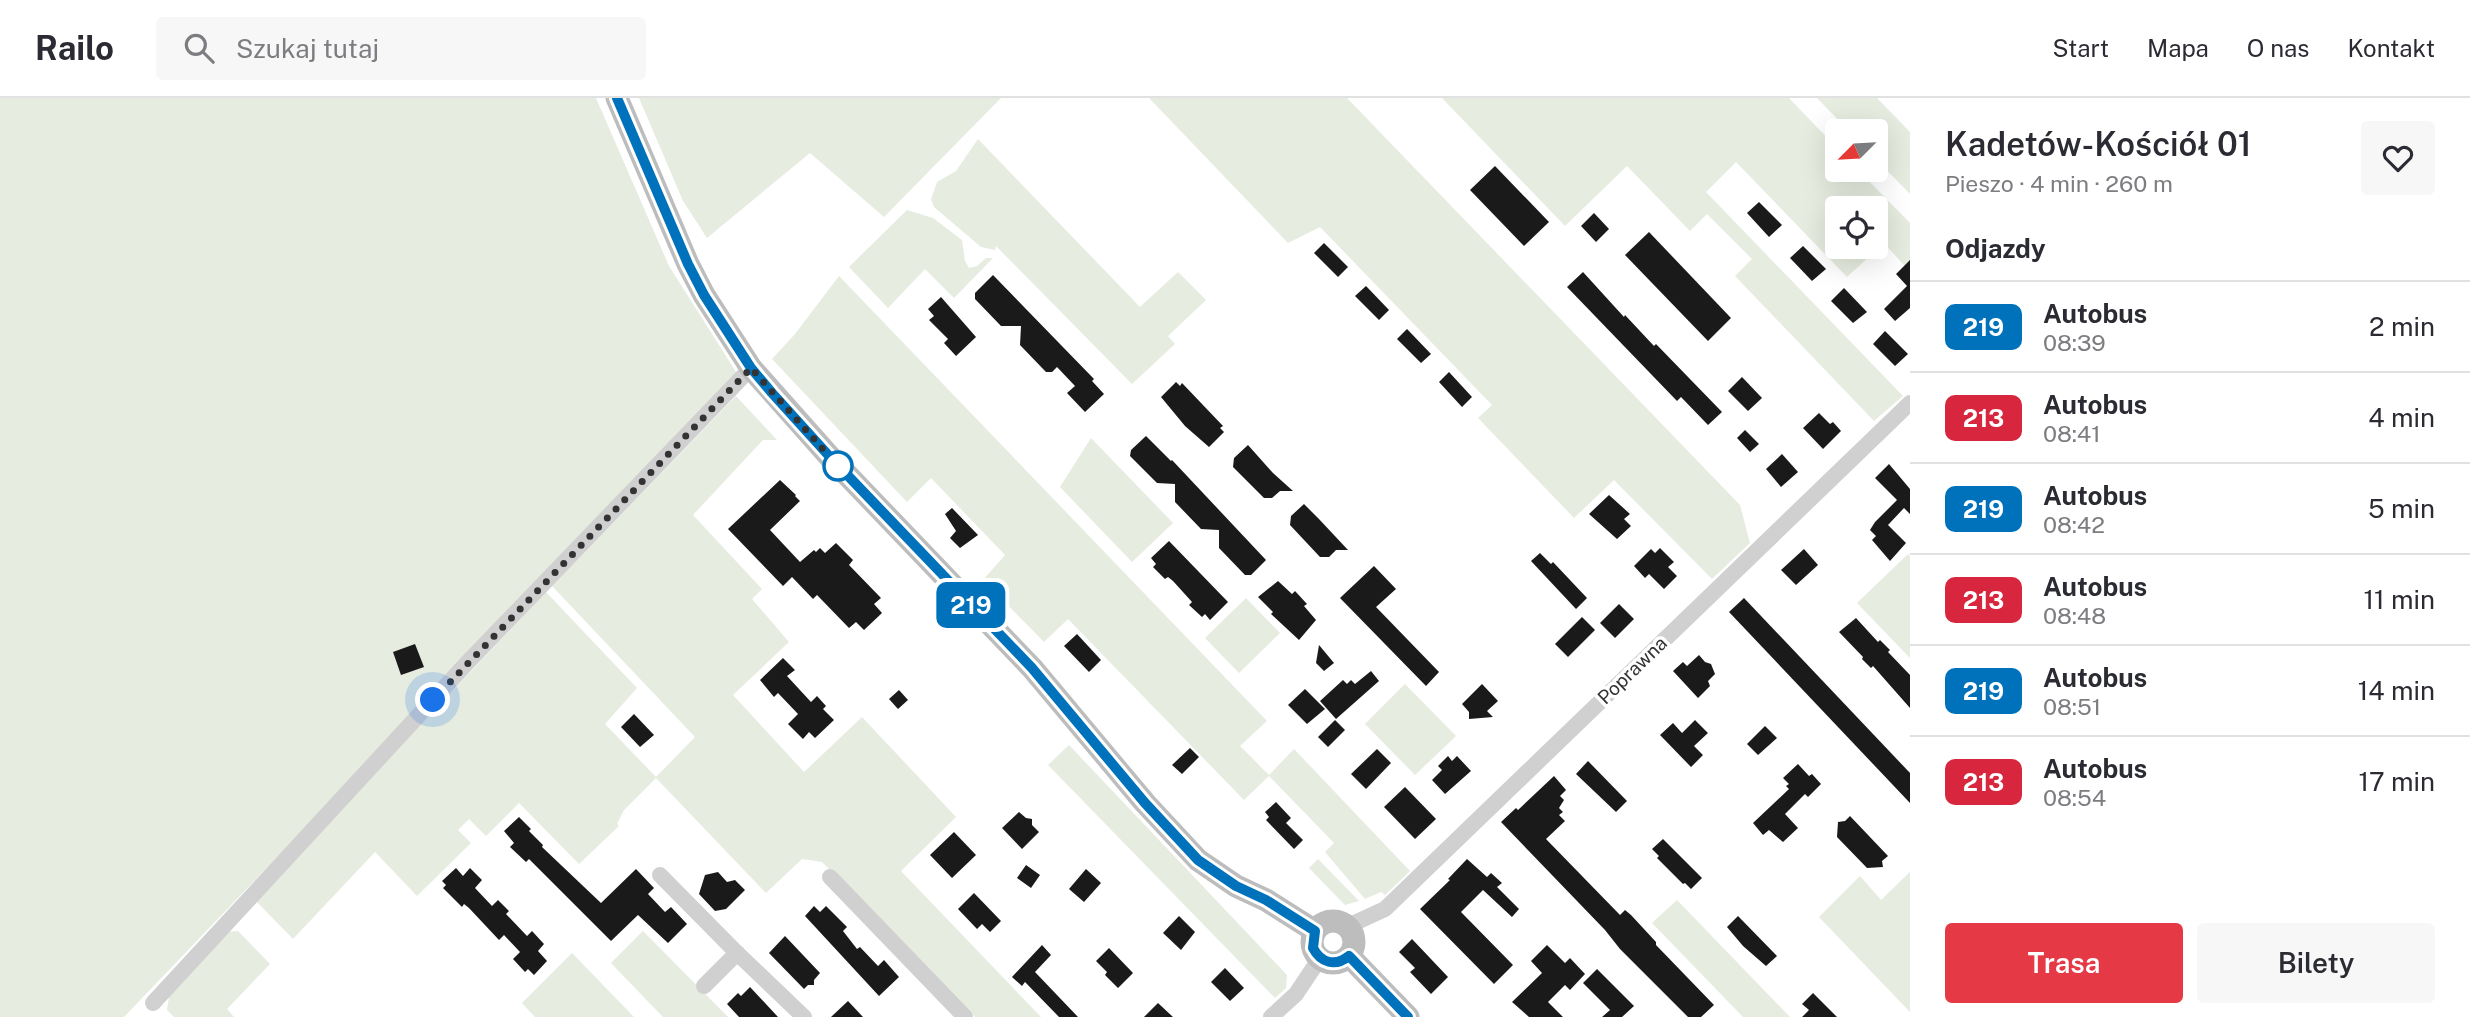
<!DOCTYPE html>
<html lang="pl">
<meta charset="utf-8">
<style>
body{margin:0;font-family:"Public Sans",sans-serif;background:#f7f7f7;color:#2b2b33;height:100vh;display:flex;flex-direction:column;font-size:26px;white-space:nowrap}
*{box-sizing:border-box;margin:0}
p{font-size:23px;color:#7c7c81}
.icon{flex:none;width:38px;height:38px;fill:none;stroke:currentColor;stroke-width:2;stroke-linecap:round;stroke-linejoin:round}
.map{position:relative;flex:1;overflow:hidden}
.panel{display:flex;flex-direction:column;background:#fff;width:560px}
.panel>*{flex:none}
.badge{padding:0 14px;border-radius:10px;font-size:24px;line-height:46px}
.needle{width:46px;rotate:246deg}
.buttons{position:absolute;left:1825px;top:21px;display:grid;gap:14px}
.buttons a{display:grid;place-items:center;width:63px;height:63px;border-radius:7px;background:#fff;box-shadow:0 7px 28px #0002;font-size:35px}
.you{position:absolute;width:35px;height:35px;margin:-18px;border:5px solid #fff;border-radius:50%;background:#1a73e8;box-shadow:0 0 0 10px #1a73e833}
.map>.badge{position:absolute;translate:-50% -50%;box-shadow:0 0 0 4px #fff}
h2{padding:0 35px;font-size:26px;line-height:63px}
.round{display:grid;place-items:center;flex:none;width:74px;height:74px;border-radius:7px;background:#f7f7f7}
.overview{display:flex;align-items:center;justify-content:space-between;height:119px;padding:0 35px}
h1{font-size:33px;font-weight:600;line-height:52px}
.action{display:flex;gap:14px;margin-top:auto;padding:14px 35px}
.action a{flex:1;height:80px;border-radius:7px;background:#e63946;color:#fff;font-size:28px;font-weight:600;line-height:80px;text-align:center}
.action a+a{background:#f7f7f7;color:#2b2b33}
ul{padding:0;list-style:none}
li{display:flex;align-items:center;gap:21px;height:91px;padding:0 35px;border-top:2px solid #e1e1e2}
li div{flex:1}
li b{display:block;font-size:26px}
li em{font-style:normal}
li .badge{min-width:77px;font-weight:700;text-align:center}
header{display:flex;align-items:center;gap:42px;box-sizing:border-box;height:98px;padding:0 35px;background:#fff;border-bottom:2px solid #e1e1e2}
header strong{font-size:33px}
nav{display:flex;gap:38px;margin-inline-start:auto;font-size:24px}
.search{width:490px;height:63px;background:#f7f7f7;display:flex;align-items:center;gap:18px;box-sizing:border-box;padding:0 24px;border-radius:7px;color:#7c7c81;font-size:26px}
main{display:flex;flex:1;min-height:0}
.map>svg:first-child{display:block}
.green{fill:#e6ecdf;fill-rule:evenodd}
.building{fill:#1a1a1a}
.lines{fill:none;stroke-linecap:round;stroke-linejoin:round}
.street{stroke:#d0d0d0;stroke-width:16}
.secondary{stroke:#bdbdbd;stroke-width:23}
.line-casing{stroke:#fff;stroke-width:16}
.line{stroke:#0072bc;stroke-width:10}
.walk{stroke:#333;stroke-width:7;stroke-dasharray:0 12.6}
.stop-dot{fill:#fff;stroke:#0072bc;stroke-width:3.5}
.labels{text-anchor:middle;stroke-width:7;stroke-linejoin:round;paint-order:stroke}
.street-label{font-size:19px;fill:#333;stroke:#fff}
</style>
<header>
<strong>Railo</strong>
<div class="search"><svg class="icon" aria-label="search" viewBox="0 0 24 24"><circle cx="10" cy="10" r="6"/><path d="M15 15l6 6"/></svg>Szukaj tutaj</div>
<nav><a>Start</a><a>Mapa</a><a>O nas</a><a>Kontakt</a></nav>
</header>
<main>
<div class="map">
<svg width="1910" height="919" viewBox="0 0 1910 919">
<rect width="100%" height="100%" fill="#fff"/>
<g class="green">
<polygon points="0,0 596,0 669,168 738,277 124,919 0,919"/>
<polygon points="639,0 1001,0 884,119 810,55 707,140 683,103"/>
<polygon points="1149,0 1347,0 1740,407 1750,445 1712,481 1614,382 1574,420 1478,320 1492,307 1320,129 1288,145"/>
<path d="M1442,0H1789L1837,50L1838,72H1858L1910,125V174L1884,145L1847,179L1736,64L1706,94L1903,298L1874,323L1735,178L1752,161L1707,116L1690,133L1627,68L1565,128ZM1838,110H1876V149H1838Z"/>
<polygon points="1817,0 1877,0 1910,34 1910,96 1876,61 1876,33 1849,33"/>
<polygon points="978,41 1140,209 1178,174 1206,202 1168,238 1175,246 1132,286 996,148 995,152 981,149 934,109 931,101 937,84 956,73"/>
<polygon points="907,112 933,120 962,142 965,163 969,170 977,168 986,160 993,160 954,200 925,171 888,210 849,169"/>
<polygon points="839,178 1267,623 1240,648 1269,677 1294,651 1410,773 1385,797 1381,794 1365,801 1325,754 1334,745 1269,678 1244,702 1068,521 1044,544 983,482 1005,457 931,380 907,404 772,261 795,236"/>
<polygon points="736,298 777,342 763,342 693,417 762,491 752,501 789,544 733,597 804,674 862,619 956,719 901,773 1041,919 975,919 822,764 802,761 766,795 656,680 624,712 617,726 619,728 579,766 519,705 486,738 469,721 458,732 471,745 417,798 375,754 293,841 255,802 546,494 637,590 605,626 656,679 695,639 552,488"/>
<polygon points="1091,340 1173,425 1132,464 1060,389"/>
<polygon points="1908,456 1910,458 1910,560 1857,505"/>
<polygon points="1246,500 1280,535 1239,575 1205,540"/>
<polygon points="1405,586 1456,638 1415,677 1365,626"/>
<polygon points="1069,647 1287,877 1286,890 1275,900 1048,667"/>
<polygon points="1318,761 1359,803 1345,807 1309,770"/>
<polygon points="1910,774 1910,914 1819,819 1860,778 1881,802"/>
<polygon points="1677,802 1790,919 1743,919 1652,825"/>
<polygon points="238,833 270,866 227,911 234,919 174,919 167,912 170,893 224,834"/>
<polygon points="643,833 728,919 663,919 611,865"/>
<polygon points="572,855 632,917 634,919 535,919 522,905"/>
</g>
<g class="building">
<polygon points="1495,68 1549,124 1524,148 1470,92"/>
<polygon points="1759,104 1782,127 1769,139 1747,115"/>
<polygon points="1594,115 1609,131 1596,144 1581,128"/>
<polygon points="1649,134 1731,220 1708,243 1625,157"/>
<polygon points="1324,145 1348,169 1338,179 1314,155"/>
<polygon points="1803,148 1826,171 1812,183 1790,160"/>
<polygon points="1910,162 1910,210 1895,223 1884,211 1907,188 1896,176"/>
<polygon points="1583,174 1624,219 1625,217 1654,248 1656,246 1722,314 1708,327 1681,299 1677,303 1567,189"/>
<polygon points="993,177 1094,281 1092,283 1104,296 1085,314 1067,295 1075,288 1057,269 1052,274 1046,274 1020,247 1021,228 1001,228 975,201 975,195"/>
<polygon points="1366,188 1389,212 1379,222 1355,198"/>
<polygon points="1844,190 1867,214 1853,225 1831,203"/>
<polygon points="941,199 976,239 956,258 944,245 948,241 929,222 934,218 928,211"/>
<polygon points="1407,231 1431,256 1421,265 1397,241"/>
<polygon points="1885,233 1908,256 1895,268 1873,246"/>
<polygon points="1449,274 1472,299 1462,309 1439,284"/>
<polygon points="1742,279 1762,300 1748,313 1728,293"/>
<polygon points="1176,284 1180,288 1182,285 1223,328 1220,330 1224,334 1209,349 1185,328 1161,299"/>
<polygon points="1819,315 1830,326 1833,324 1841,333 1823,351 1803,330"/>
<polygon points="1745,332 1759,346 1750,354 1737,340"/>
<polygon points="1146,338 1171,363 1172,362 1266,462 1251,477 1245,477 1219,450 1219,432 1201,431 1175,404 1175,386 1157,385 1130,358 1131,352"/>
<polygon points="1248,347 1273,375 1293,393 1280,393 1272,400 1264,400 1233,369 1234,360"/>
<polygon points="1782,356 1798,374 1781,389 1766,371"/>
<polygon points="1889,366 1910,391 1910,416 1904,410 1888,427 1906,445 1890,463 1872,442 1876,438 1870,432 1875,424 1897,402 1875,380"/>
<polygon points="780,382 796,397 795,398 800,403 770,432 800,464 814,452 816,454 820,450 825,455 836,445 853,462 849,467 881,500 874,506 882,515 864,532 856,524 849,530 817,497 813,501 792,479 783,488 728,431"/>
<polygon points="1609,397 1630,416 1624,421 1631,428 1617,441 1589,416"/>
<polygon points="1304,406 1318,420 1348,452 1336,452 1329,459 1320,459 1290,427 1291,418"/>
<polygon points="952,410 978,437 960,450 950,440 956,433 945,416"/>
<polygon points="1169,443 1228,504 1210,522 1205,516 1202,519 1189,507 1192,504 1173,483 1168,479 1165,481 1153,469 1156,466 1151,460"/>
<polygon points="1660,450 1674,464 1668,469 1677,478 1664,491 1649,476 1645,480 1634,468 1651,451 1655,455"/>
<polygon points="1804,451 1818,467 1796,487 1781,472"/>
<polygon points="1540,455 1551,466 1553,464 1587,500 1576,511 1531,463"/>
<polygon points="1374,468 1396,491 1376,509 1439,574 1426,588 1340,500"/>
<polygon points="1278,483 1292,496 1295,493 1307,506 1304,508 1316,522 1299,542 1271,516 1273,514 1258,499"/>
<polygon points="1744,500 1910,675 1910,705 1729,514"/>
<polygon points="1619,506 1634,521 1615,540 1600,525"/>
<polygon points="1582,519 1595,532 1568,559 1555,546"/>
<polygon points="1856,520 1878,544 1880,542 1890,552 1888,554 1910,577 1910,610 1873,568 1871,570 1862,561 1863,559 1839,534"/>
<polygon points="1077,536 1101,562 1089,574 1064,548"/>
<polygon points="415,546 424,569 401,577 393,554"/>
<polygon points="1319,547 1334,565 1324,573 1316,565"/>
<polygon points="1699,557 1705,564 1711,566 1715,576 1708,583 1710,588 1698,600 1673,573 1683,564 1687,568"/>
<polygon points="783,560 795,572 787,578 811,604 817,598 826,608 823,611 834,622 815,640 809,634 803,641 788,626 798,616 778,595 774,599 760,582"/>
<polygon points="1371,573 1379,583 1336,621 1320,603 1343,582 1347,586 1351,582 1355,586"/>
<polygon points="1482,586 1498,603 1487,613 1493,619 1469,621 1469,614 1462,606"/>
<polygon points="1305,591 1325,611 1307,626 1288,607"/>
<polygon points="899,592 908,602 898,611 889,601"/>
<polygon points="634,616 654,637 640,649 621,629"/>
<polygon points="1335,622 1345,632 1328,649 1318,639"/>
<polygon points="1695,622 1708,635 1694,648 1703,657 1691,669 1660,637 1673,625 1682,635"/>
<polygon points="1765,628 1777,640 1758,657 1747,646"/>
<polygon points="1190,650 1199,659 1182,676 1172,667"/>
<polygon points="1377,651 1391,665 1366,691 1351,676"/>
<polygon points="1448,658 1452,663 1457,658 1471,673 1445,696 1432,682 1442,672 1438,668"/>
<polygon points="1588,663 1627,703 1616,714 1576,676"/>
<polygon points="1798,666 1809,678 1812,676 1821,686 1808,699 1805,696 1785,716 1798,730 1783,744 1769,732 1763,737 1753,725 1789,691 1786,688 1789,686 1783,680"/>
<polygon points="1554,678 1566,692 1560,698 1564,702 1559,710 1563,714 1559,717 1565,723 1546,741 1620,817 1625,812 1631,817 1656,844 1656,847 1714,907 1701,919 1688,919 1620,851 1605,832 1501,724 1516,710 1518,712"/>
<polygon points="1405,689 1436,721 1415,741 1384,709"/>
<polygon points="1276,704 1291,720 1286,725 1303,742 1294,751 1266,722 1269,719 1265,714"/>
<polygon points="1019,714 1026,720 1032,721 1032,727 1039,734 1022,751 1002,730"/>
<polygon points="1850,718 1888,758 1882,763 1883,769 1867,770 1837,739 1838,724 1845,723"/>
<polygon points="519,719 531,731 529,733 543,747 542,749 601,805 636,771 654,790 648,796 665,814 671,809 687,826 668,845 638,817 611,843 529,761 526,764 510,749 514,745 504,733"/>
<polygon points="954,734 976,757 952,780 930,757"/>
<polygon points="1663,741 1702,780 1691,791 1685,785 1683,786 1657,760 1659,758 1652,751"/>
<polygon points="1467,761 1487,779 1491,775 1502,785 1497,789 1519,811 1512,819 1483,792 1461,814 1513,867 1494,886 1420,811 1450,782 1448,781"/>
<polygon points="1026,767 1040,777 1031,790 1017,780"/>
<polygon points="456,770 463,778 470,770 482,782 475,790 492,808 498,802 509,813 506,816 527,838 532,833 544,846 538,853 547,863 534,877 528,871 525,874 513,861 520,854 504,837 499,842 469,810 464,806 462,809 443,790 446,787 442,783"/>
<polygon points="1086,771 1101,785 1084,804 1069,791"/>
<polygon points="718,774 727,784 735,782 745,792 726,811 715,813 699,796 705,777"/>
<polygon points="974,795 1001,823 990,834 982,826 977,831 958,811"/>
<polygon points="814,808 820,814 826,808 847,829 843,833 857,851 860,849 878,868 884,862 899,879 879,898 805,818"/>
<polygon points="1179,818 1195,834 1181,852 1163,835"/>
<polygon points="1738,818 1777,858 1766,868 1743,848 1727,829"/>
<polygon points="785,838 820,875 814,882 814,887 808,887 804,891 769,855"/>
<polygon points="1412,841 1448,879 1431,896 1410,874 1415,870 1399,854"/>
<polygon points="1042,847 1051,857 1035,874 1078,919 1059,919 1025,884 1022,888 1012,879"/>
<polygon points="1547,847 1565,865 1570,860 1585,876 1570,892 1565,887 1548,904 1563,919 1529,919 1512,904 1542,875 1531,863"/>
<polygon points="1109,850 1133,875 1118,890 1105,877 1107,874 1096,863"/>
<polygon points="1225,870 1244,890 1230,903 1211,884"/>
<polygon points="1597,871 1634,908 1622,919 1602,919 1610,912 1583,885"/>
<polygon points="750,889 778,919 739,919 727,906 738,895 741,898"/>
<polygon points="1813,895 1837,919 1802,919 1809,912 1802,906"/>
<polygon points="848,903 863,919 831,919"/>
<polygon points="1158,905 1173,919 1144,919"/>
</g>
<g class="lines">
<g class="street">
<polyline points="660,777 737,855 804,919"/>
<polyline points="830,779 965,919"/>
<polyline points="1348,828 1385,811 1910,305"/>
<polyline points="704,888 737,855"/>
<polyline points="153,905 467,565 751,270"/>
<polyline points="1271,919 1296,896 1320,860"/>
</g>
<g class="secondary">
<polyline points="617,0 688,166 704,197 751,270 830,359 1032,570 1145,705 1198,762 1236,788 1266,802 1315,833"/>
<circle cx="1333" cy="844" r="21"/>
<polyline points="1349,858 1408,919"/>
</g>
</g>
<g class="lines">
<defs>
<path id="line" d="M617,0L688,166L704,197L751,270L772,295L830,359L1032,570L1145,705L1198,762L1236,788L1266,802L1315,833L1313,850C1321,865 1335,869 1349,858L1408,919"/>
</defs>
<use href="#line" class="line-casing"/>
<use href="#line" class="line"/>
<polyline class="walk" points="433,602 751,270 838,368"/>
</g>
<circle class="stop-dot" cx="838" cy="368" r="14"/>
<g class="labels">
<g class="street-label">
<text transform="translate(1632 572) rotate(-44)" y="7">Poprawna</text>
</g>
</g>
</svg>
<div class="buttons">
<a><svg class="needle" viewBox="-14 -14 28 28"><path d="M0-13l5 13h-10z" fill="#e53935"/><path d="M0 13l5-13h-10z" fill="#7c7c81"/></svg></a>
<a><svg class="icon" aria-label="locate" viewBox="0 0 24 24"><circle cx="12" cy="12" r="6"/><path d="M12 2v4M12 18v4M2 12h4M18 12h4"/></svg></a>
</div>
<div class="you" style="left:433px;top:602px"></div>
<b class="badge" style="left:971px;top:507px;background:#0072bc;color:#fff">219</b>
</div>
<section class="panel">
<div class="overview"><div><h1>Kadetów-Kościół 01</h1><p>Pieszo · 4 min · 260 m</p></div><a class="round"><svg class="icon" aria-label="heart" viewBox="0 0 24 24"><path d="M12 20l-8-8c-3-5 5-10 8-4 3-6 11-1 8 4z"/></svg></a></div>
<h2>Odjazdy</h2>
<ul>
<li><span class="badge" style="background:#0072bc;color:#fff">219</span><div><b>Autobus</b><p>08:39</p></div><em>2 min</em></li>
<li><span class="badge" style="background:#d7263d;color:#fff">213</span><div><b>Autobus</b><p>08:41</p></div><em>4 min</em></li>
<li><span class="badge" style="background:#0072bc;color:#fff">219</span><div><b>Autobus</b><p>08:42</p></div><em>5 min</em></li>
<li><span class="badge" style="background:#d7263d;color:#fff">213</span><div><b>Autobus</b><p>08:48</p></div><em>11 min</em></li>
<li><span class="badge" style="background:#0072bc;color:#fff">219</span><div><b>Autobus</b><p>08:51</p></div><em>14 min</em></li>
<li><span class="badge" style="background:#d7263d;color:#fff">213</span><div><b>Autobus</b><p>08:54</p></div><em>17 min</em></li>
</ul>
<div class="action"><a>Trasa</a><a>Bilety</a></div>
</section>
</main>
